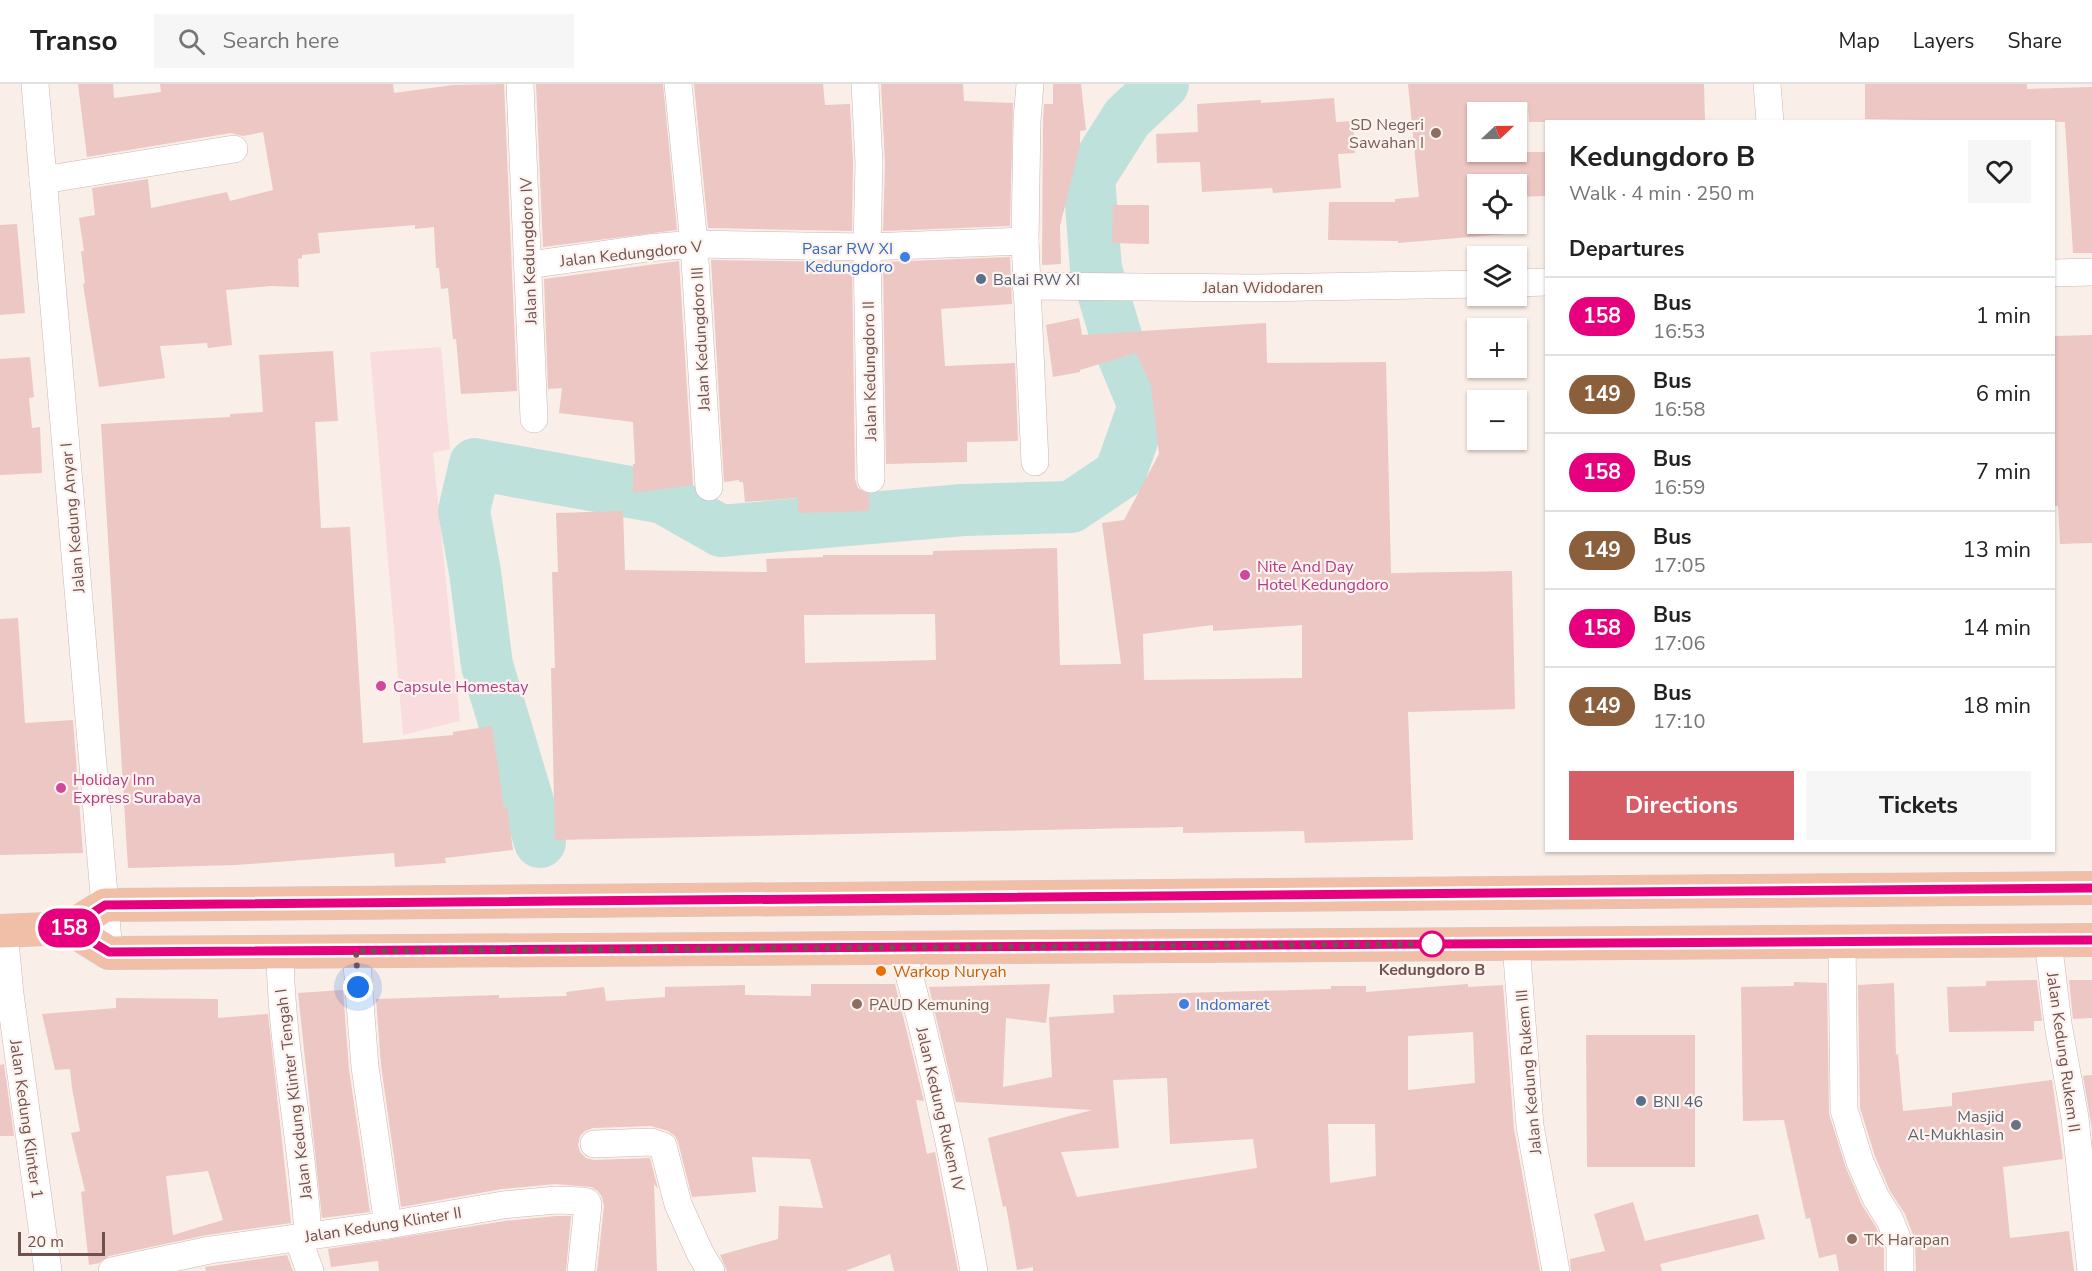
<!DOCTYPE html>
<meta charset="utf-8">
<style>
body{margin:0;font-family:"Nunito Sans",sans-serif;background:#f6f6f6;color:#222;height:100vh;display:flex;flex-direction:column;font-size:22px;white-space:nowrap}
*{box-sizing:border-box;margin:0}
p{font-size:20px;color:#767676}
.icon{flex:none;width:33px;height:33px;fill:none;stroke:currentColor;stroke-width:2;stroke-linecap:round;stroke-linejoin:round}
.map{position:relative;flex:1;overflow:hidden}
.drawer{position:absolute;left:1545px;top:36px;width:510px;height:732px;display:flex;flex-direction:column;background:#fff;border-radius:0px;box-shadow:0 2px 4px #0004}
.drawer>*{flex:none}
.badge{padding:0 12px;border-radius:20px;font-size:21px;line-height:39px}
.needle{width:39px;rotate:68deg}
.buttons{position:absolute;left:1467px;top:18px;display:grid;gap:12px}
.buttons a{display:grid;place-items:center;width:60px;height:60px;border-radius:0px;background:#fff;box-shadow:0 2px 4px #0004;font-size:30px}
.scale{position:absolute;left:18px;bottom:15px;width:87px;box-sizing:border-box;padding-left:6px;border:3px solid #71514f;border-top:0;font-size:16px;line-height:21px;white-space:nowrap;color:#71514f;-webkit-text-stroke:4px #fdf3ee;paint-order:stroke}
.you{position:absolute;width:30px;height:30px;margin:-15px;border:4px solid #fff;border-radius:50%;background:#1a73e8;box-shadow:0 0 0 9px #1a73e833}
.map>.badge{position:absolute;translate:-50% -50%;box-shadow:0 0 0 3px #fff}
h2{padding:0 24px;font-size:22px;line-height:54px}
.round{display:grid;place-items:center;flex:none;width:63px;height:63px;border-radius:0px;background:#f6f6f6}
.summary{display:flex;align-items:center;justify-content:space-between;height:102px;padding:0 24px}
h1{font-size:28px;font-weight:700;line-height:45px}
.primary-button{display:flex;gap:12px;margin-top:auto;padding:12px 24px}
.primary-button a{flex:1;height:69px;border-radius:0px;background:#d65c66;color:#fff;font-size:24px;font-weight:700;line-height:69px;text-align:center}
.primary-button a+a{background:#f6f6f6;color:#222}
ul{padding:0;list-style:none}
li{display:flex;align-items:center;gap:18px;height:78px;padding:0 24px;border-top:2px solid #e0e0e0}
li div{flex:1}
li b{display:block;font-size:22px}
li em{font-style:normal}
li .badge{min-width:66px;font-weight:700;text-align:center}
header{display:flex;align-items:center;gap:36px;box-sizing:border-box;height:84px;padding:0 30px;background:#fff;border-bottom:2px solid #e0e0e0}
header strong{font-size:28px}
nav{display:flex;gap:33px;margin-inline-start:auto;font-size:21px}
.search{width:420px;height:54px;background:#f6f6f6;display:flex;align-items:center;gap:15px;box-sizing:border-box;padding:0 21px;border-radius:0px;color:#767676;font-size:22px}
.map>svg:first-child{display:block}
.commercial{fill:#f9ddde}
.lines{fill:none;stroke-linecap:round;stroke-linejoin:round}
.river{stroke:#bfe1dc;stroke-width:52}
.building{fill:#ecc7c3;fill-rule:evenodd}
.minor-casing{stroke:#cdb6b2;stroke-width:28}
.primary-casing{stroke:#d4cbca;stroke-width:34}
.minor{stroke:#fff;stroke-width:27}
.primary{stroke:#f1bfa8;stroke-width:33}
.line-casing{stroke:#fff;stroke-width:14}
.line{stroke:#e6007e;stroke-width:9}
.walk{stroke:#71514f;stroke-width:6;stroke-dasharray:0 10.8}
.education-dot{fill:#8d6e63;stroke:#fdf3ee;stroke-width:2}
.shop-dot{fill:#3f7fe0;stroke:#fdf3ee;stroke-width:2}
.service-dot{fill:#5c6f8a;stroke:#fdf3ee;stroke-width:2}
.hotel-dot{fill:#d1479c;stroke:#fdf3ee;stroke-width:2}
.stop-dot{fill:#fff;stroke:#e6007e;stroke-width:3}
.food-dot{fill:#e8710a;stroke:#fdf3ee;stroke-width:2}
.worship-dot{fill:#6b7280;stroke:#fdf3ee;stroke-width:2}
.labels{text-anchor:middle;stroke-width:4.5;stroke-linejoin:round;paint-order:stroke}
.education-label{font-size:16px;fill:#785e54;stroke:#fdf3ee;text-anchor:start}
.shop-label{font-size:16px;fill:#366cbe;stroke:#fdf3ee;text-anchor:end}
.street-label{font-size:16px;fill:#71514f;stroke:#fdf3ee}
.service-label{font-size:16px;fill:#4e5e75;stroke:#fdf3ee;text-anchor:start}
.hotel-label{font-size:16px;fill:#b23c85;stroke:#fdf3ee;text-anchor:start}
.stop-label{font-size:16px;font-weight:bold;fill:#71514f;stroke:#fdf3ee}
.food-label{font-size:16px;fill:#c56008;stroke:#fdf3ee;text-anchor:start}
.worship-label{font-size:16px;fill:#5b616d;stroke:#fdf3ee;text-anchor:end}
</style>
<header>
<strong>Transo</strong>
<div class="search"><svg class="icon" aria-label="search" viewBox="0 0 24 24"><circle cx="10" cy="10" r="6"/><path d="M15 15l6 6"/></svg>Search here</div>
<nav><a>Map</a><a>Layers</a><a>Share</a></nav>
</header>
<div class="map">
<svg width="2092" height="1187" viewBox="0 0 2092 1187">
<rect width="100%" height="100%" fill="#faeee8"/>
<polygon class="commercial" points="441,263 450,365 433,369 460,637 403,651 370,268"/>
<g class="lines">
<polyline class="river" points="540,758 487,581 475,488 464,427 475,380 663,414 721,447 963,426 1071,423 1120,390 1144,322 1119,262 1096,185 1089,94 1127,34 1163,0"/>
</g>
<g class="building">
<polygon points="78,0 113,0 114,14 161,8 160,0 393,0 394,9 453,1 504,0 517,307 461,310 456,255 453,255 448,204 441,205 439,184 436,184 434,143 415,145 415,141 318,149 320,169 302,171 302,174 298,175 299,203 271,202 226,206 232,261 208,264 207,259 160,262 165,294 99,303 83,200 85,199 81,167 84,167 79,134 95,131 92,104 148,95 151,124 227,108 230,117 273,106 263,48 243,52 231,49 87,73"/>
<polygon points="536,0 663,0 677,146 543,163"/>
<polygon points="694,0 823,0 825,21 850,20 853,79 852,147 708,144"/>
<polygon points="881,0 963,0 964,17 1013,19 1010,142 883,147 885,79"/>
<polygon points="1053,0 1081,0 1086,46 1080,47 1080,61 1060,142 1061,180 1042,181 1043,37 1044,20 1053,20"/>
<polygon points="1408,0 1704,0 1705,38 1529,38 1528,19 1478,24 1478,68 1546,68 1546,112 1516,113 1516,100 1478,100 1478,140 1516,140 1517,149 1398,159 1398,157 1328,156 1329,118 1395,118 1395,115 1419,113"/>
<polygon points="1865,0 2027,0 2027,5 2092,3 2092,169 2073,169 2065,38 1865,35"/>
<polygon points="1334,14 1336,38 1353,37 1355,69 1338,70 1341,104 1273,109 1272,104 1202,108 1200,78 1157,79 1156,50 1198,48 1197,20 1261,16 1261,19"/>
<polygon points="1113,121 1149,121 1149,160 1112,159"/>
<polygon points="17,140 25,229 0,231 0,141"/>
<polygon points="1010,173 1012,220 941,225 945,282 1015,279 1018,357 967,358 967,378 886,380 883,178"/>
<polygon points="711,176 852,178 855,395 858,404 869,410 869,427 798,429 798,414 745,418 743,398 739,398 739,396 724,398"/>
<polygon points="679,177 693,401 633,409 633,380 635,380 633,338 559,329 562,304 548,305 544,195"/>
<path d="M1079,234L1082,251L1266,239L1267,279L1386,278L1391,489L1512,487L1515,625L1408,628L1413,756L1305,759L1304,747L1183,749V743L555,756L551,584H555L552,488H558L556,429L623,427L625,486L767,488L766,475L823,473V471H933V467L1057,464L1060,581L1121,580L1102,439L1124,436L1159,370L1151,301L1136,269L1080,286V288L1053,293L1046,241ZM935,530L936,576L805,579L804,531ZM1213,541V547L1302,541V594L1144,596L1143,550Z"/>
<polygon points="2092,251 2092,459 2060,460 2058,422 2054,422 2054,252"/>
<polygon points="333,267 338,337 315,338 321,444 350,443 363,659 453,651 453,648 492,642 504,724 507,723 513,766 445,774 446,779 395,783 394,769 236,781 128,784 101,340 230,333 230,330 263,328 259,271"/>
<polygon points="30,273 34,313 29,314 32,344 40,343 42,389 0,391 0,275"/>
<polygon points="18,534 25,639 73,636 83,769 0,771 0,535"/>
<polygon points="2037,896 2042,937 2034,937 2034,947 1949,948 1947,903 1986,902 1986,897"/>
<polygon points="2069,896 2092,896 2092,934 2073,935"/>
<polygon points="1794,898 1827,899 1829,1030 1846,1084 1862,1121 1876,1143 1884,1165 1884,1187 1839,1187 1836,1170 1819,1174 1810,1134 1806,1135 1784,1036 1743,1037 1741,903 1794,902"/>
<polygon points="1894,899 1896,971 1898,970 1903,1027 1952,1022 1952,1009 2052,996 2063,1075 2003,1083 2010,1154 2069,1147 2074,1187 1916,1187 1915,1156 1905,1130 1890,1107 1875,1072 1860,1024 1858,901"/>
<polygon points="811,900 895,900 924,1017 916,1016 927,1070 935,1068 958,1187 894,1187 890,1170 845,1187 727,1187 720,1171 778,1155 779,1122 823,1124 810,1075 752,1073 756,1108 692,1113 678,1058 675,1052 668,1047 651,1042 593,1044 585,1047 580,1052 578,1061 580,1068 586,1074 594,1076 650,1074 658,1105 654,1100 657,1187 597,1187 604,1122 602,1113 598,1107 591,1103 555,1100 502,1105 401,1123 381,981 376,915 499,911 499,914 567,912 566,908 604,903 606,917 665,913 665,903 745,901 745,911 811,912"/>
<path d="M1050,900L1046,939L1006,934L1003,1003L1052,993L1049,933L1114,929L1113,911L1331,905V902H1366V908L1468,900V903L1503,901L1514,1045L1540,1187H1033V1183L1017,1186L1006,1122L1003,1123L988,1054L1092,1026L956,1018L929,903ZM1473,948L1475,999L1408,1006V952ZM1167,994L1170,1060L1253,1055L1257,1084L1077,1113L1061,1068L1119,1064L1113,996ZM1328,1040H1375L1376,1092L1330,1099Z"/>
<polygon points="343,906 349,985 370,1128 322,1134 298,909"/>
<path d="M116,914L218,915V934L268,930L291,1139L207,1151L109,1172L99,1179L89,1181L81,1108L85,1107L71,1049L80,1047L72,1004L70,985L55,986L42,930L116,924ZM208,1087L223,1136L173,1151L166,1092Z"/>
<polygon points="1586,951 1695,951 1695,1083 1587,1083"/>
<polygon points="4,980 14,1052 0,1052 0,981"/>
<polygon points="2092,991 2092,1045 2083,992"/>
<polygon points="1633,1118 1645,1157 1758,1130 1765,1155 1660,1180 1662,1187 1571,1187 1570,1175 1605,1167 1594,1130"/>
<polygon points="556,1132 571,1132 566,1187 379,1187 378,1177 331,1183 328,1165 505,1137"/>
<polygon points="287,1171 293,1187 206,1187 205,1183"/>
</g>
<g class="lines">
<defs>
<g id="minor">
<polyline points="35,0 109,869"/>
<polyline points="520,0 534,335"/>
<polyline points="678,0 694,160 709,403"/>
<polyline points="865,0 869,79 867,163 871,395"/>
<polyline points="1767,0 1770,38"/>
<polyline points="43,96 234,65"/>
<polyline points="1025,157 1027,36 1030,0"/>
<polyline points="529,181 648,164 694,160 867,163 1025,157 1035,378"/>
<polyline points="2054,189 2092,188"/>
<polyline points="1516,199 1546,198"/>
<polyline points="1026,202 1256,204 1478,200"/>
<polyline points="4,847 10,910 48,1187"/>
<polyline points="2048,856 2058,940 2075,1034 2091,1187"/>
<polyline points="1842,857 1844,1026 1860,1078 1876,1114 1890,1136 1900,1162 1900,1187"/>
<polyline points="1516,860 1530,1042 1556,1187"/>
<path d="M902,864C931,971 955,1078 974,1187"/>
<polyline points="356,867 365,983 388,1141"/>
<path d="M280,868C281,963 303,1057 308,1152"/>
<polyline points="594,1060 651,1058 663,1062 678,1120 700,1169 711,1187"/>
<polyline points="298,1154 310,1187"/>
<polyline points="112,1187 210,1166 388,1141 503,1121 556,1116 583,1117 587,1118 588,1121 581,1187"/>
</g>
<g id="primary">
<polyline points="69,844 109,869 2092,856"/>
<polyline points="0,847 69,844 105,821 2092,804"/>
</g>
</defs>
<use href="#minor" class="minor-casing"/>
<use href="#primary" class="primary-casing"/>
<use href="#minor" class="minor"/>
<use href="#primary" class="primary"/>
</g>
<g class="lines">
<defs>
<polyline id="line" points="2092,804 105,821 69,844 109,868 2092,856"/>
</defs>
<use href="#line" class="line-casing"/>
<use href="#line" class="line"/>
<polyline class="walk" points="358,903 356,867 1432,860"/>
</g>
<g class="education-dot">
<circle cx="1436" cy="49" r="6"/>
<circle cx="857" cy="920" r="6"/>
<circle cx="1852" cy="1155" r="6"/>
</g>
<g class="shop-dot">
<circle cx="905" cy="173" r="6"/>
<circle cx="1184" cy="920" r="6"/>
</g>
<g class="service-dot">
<circle cx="981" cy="195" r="6"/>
<circle cx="1641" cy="1017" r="6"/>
</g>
<g class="hotel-dot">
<circle cx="1245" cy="491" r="6"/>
<circle cx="381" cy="602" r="6"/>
<circle cx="61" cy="704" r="6"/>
</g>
<circle class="stop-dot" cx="1432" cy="860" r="12"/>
<circle class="food-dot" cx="881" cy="887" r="6"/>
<circle class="worship-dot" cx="2016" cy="1041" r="6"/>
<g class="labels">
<g class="education-label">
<text x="1424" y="46" text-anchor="end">SD Negeri<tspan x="1424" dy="18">Sawahan I</tspan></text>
<text x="869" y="926">PAUD Kemuning</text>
<text x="1864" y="1161">TK Harapan</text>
</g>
<g class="shop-label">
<text x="893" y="170">Pasar RW XI<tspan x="893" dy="18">Kedungdoro</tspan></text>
<text x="1196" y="926" text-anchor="start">Indomaret</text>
</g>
<g class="street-label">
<text transform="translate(528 167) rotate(-92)" y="6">Jalan Kedungdoro IV</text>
<text transform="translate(631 169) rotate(-6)" y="6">Jalan Kedungdoro V</text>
<text x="1263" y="209">Jalan Widodaren</text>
<text transform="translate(700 255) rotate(-93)" y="6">Jalan Kedungdoro III</text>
<text transform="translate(869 287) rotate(-91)" y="6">Jalan Kedungdoro II</text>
<text transform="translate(72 434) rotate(-95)" y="6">Jalan Kedung Anyar I</text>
<text transform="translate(2064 968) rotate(82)" y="6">Jalan Kedung Rukem II</text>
<text transform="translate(1528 988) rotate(-95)" y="6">Jalan Kedung Rukem III</text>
<text transform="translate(293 1010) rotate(-97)" y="6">Jalan Kedung Klinter Tengah I</text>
<text transform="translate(941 1025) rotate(77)" y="6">Jalan Kedung Rukem IV</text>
<text transform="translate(27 1035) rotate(82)" y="6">Jalan Kedung Klinter 1</text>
<text transform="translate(383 1140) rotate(-9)" y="6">Jalan Kedung Klinter II</text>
</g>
<g class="service-label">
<text x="993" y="201">Balai RW XI</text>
<text x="1653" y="1023">BNI 46</text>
</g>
<g class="hotel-label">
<text x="1257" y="488">Nite And Day<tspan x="1257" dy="18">Hotel Kedungdoro</tspan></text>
<text x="393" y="608">Capsule Homestay</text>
<text x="73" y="701">Holiday Inn<tspan x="73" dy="18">Express Surabaya</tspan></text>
</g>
<g class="stop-label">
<text x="1432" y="891">Kedungdoro B</text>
</g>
<g class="food-label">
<text x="893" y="893">Warkop Nuryah</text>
</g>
<g class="worship-label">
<text x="2004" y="1038">Masjid<tspan x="2004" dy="18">Al-Mukhlasin</tspan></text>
</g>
</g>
</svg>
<div class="buttons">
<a><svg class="needle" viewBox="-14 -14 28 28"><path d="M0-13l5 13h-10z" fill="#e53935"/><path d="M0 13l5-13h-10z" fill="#767676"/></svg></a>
<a><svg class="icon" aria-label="locate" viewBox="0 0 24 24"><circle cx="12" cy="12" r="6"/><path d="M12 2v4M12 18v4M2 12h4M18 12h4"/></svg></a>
<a><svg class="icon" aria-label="layers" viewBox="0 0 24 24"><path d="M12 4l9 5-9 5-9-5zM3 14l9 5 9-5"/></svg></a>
<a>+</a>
<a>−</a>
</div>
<div class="scale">20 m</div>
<div class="you" style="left:358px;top:903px"></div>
<b class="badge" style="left:69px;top:844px;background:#e6007e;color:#fff">158</b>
<section class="drawer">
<div class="summary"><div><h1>Kedungdoro B</h1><p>Walk · 4 min · 250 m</p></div><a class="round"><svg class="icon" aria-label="heart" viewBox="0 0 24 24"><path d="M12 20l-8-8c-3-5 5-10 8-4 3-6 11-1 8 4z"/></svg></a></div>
<h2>Departures</h2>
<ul>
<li><span class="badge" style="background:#e6007e;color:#fff">158</span><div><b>Bus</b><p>16:53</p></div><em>1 min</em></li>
<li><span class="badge" style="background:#8b5e3c;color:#fff">149</span><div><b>Bus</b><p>16:58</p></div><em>6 min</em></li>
<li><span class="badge" style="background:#e6007e;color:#fff">158</span><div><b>Bus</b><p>16:59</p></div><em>7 min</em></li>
<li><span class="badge" style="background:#8b5e3c;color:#fff">149</span><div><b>Bus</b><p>17:05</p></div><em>13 min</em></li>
<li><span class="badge" style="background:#e6007e;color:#fff">158</span><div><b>Bus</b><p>17:06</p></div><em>14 min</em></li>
<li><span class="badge" style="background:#8b5e3c;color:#fff">149</span><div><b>Bus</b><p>17:10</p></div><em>18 min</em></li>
</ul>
<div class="primary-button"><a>Directions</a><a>Tickets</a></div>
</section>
</div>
